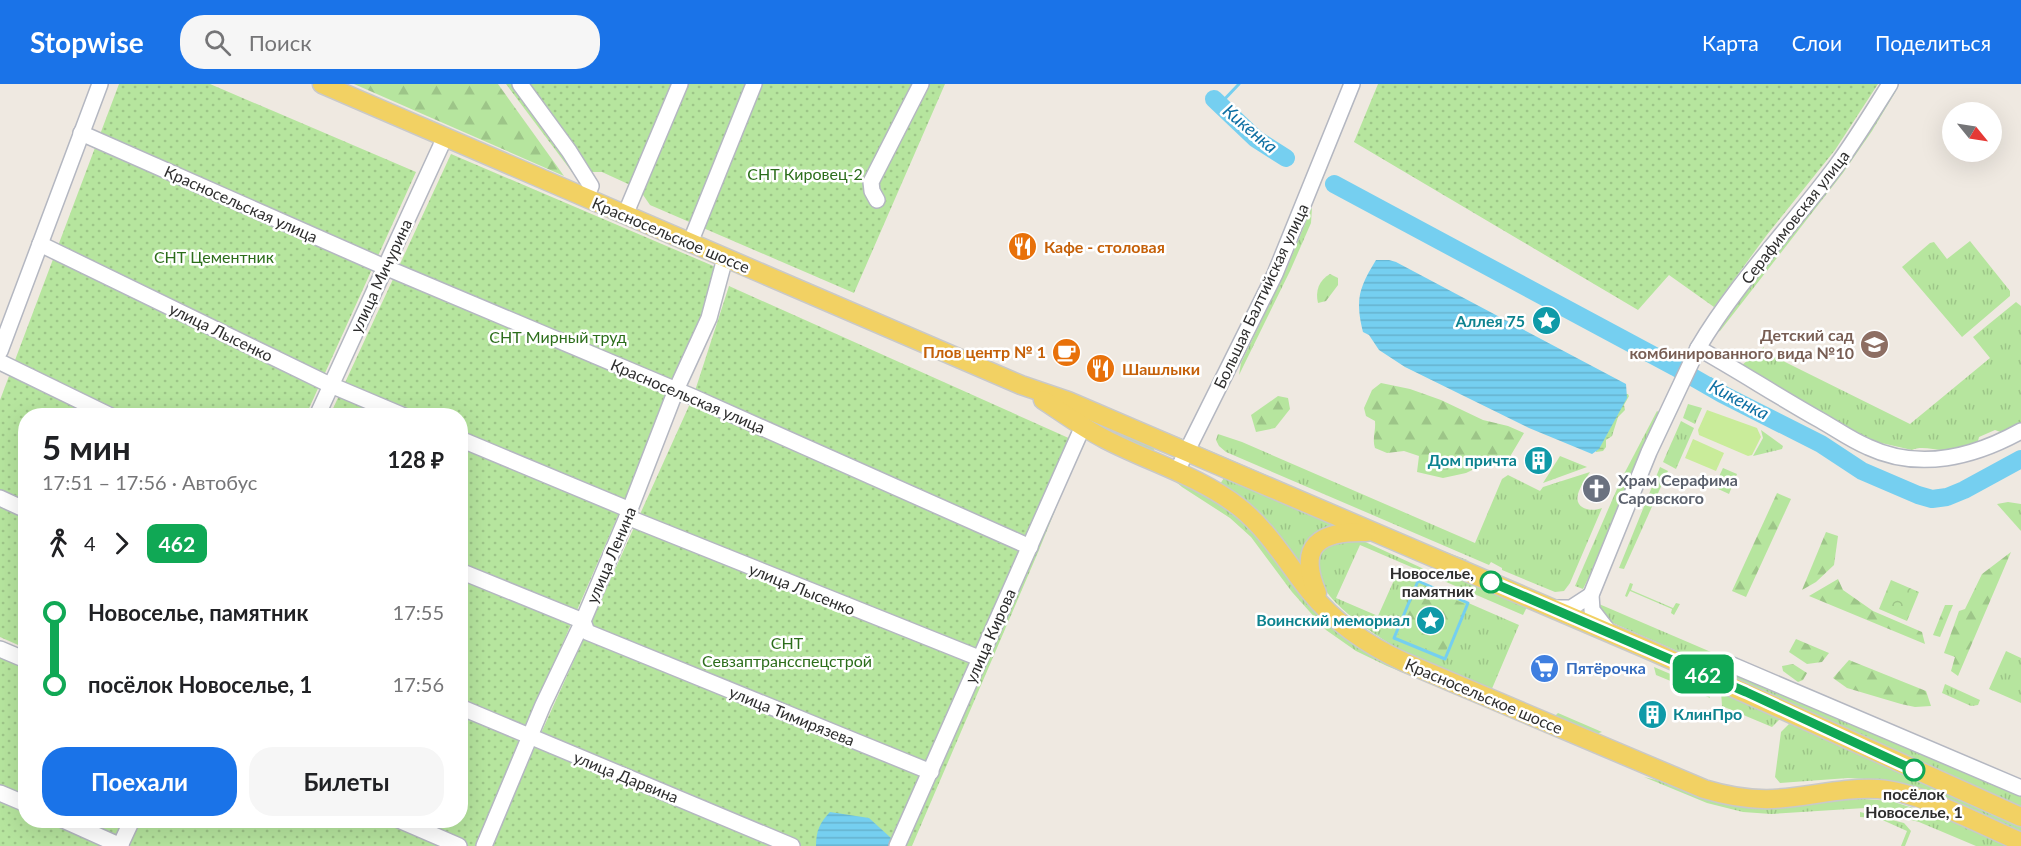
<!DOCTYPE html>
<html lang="ru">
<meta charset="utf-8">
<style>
body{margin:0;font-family:Lato,sans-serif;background:#f6f6f6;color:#202124;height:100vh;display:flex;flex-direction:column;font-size:22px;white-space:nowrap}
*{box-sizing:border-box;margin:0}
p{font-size:20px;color:#757577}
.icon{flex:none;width:33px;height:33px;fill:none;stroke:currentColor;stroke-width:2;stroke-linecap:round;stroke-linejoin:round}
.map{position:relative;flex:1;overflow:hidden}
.details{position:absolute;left:18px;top:324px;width:450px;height:420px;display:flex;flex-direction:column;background:#fff;border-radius:24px;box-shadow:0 6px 24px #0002}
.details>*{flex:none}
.badge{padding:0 12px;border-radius:9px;font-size:21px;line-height:39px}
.needle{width:39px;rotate:120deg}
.tools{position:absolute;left:1942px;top:18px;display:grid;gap:12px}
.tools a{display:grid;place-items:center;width:60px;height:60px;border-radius:50%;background:#fff;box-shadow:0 6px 24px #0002;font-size:30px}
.map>.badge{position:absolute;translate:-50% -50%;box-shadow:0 0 0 3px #fff}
.legs{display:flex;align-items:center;gap:9px;height:66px;padding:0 24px;font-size:20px}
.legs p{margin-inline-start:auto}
.summary{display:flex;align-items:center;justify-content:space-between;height:102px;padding:0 24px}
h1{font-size:33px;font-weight:700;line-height:45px}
.button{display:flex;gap:12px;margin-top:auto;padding:12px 24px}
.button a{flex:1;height:69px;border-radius:24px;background:#1a73e8;color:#fff;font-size:24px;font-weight:700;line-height:69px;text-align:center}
.button a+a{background:#f6f6f6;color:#202124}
ul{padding:0 24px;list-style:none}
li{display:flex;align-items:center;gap:21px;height:72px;font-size:22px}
li i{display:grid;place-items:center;width:9px;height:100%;margin:0 8px;background:currentColor}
li i::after{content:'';width:15px;height:15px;margin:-8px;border:4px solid;border-radius:50%;background:#fff}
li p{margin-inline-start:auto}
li:first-child i{background:linear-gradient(#0000 50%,currentColor 0)}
li:last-child i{background:linear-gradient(currentColor 50%,#0000 0)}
header{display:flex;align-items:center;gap:36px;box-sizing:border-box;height:84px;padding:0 30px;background:#1a73e8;color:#fff}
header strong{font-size:28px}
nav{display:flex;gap:33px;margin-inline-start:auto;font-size:21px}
.search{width:420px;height:54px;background:#f6f6f6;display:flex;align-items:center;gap:15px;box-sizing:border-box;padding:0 21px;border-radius:24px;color:#757577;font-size:22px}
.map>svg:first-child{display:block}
.grass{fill:url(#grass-tufts)}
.forest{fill:url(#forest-firs)}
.wetland{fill:url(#wetland-marsh)}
.park{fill:url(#park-crowns)}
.garden{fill:url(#garden-dots)}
.pitch{fill:#c9ec9a}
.water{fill:url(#water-rules)}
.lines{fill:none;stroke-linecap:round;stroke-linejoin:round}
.stream{stroke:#75cff0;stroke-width:3}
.river{stroke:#75cff0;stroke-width:18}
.minor-casing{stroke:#b4b7c1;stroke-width:18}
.major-casing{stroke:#c9c9c9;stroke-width:21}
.minor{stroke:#fff;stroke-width:15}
.major{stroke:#f2d163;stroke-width:18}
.line-1-casing{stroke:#fff;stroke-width:14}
.line-1{stroke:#10a855;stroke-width:9}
.stop-1-dot{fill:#fff;stroke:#10a855;stroke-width:3}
.labels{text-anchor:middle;stroke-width:5;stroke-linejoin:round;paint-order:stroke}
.park-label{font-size:16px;fill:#2c6e1b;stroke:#fff}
.street-label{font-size:16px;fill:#2e2e2e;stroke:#fff}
.food-label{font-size:16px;font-weight:bold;fill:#c56008;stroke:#fff;text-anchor:start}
.culture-label{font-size:16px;font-weight:bold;fill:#0d838f;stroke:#fff;text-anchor:end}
.education-label{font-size:16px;font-weight:bold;fill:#785e54;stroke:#fff;text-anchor:end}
.worship-label{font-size:16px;font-weight:bold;fill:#5b616d;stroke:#fff;text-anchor:start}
.stop-label{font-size:16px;font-weight:bold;fill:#2e2e2e;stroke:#fff;text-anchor:end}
.shop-label{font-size:16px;font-weight:bold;fill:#366cbe;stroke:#fff;text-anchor:start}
.water-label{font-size:18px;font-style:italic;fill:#0d6fa3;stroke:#fff}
</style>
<header>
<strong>Stopwise</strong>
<div class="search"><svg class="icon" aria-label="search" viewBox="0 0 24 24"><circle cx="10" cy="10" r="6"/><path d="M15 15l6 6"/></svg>Поиск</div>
<nav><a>Карта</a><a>Слои</a><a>Поделиться</a></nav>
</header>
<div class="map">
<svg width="2021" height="762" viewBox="0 0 2021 762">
<defs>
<pattern id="grass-tufts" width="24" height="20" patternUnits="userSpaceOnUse" patternTransform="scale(1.5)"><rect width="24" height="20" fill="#b6e59e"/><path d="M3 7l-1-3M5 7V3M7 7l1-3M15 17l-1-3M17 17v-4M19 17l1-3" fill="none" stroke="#9dc588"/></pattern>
<pattern id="forest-firs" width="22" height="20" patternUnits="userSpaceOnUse" patternTransform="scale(1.5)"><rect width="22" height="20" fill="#b6e59e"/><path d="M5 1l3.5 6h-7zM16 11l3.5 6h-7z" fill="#9dc588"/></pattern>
<pattern id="wetland-marsh" width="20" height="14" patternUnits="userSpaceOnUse" patternTransform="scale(1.5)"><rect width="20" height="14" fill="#b6e59e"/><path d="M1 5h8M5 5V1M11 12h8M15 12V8" fill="none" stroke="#9dc588"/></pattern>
<pattern id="park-crowns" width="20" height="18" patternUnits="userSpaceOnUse" patternTransform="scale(1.5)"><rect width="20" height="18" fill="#b6e59e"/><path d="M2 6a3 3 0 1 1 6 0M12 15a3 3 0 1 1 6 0" fill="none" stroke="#9dc588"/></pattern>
<pattern id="garden-dots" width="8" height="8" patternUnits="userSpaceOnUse" patternTransform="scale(1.5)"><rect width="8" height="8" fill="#b6e59e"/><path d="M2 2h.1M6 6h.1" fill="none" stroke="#9dc588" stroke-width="1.8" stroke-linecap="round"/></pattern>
<pattern id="water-rules" width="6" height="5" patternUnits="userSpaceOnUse" patternTransform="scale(1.5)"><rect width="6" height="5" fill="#75cff0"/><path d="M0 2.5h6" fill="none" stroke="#66b2ce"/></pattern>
</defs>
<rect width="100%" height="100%" fill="#efe9e1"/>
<g class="grass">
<polygon points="1893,5 1896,7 1872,47 1843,89 1720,247 1717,248 1725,231"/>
<polygon points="1312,123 1311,139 1290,187 1239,291 1241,279 1286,186"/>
<polygon points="1970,157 2010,207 2010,212 1962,253 1902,183 1930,159 1934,158 1947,175"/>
<path d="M2016,218L2021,222V340L2003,349L1995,346L1979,353L1977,361C1967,362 1956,365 1946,366C1936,367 1922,361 1912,366L1877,358L1860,350L1742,281L1764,263L1763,267L1910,340L1990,274L1973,253Z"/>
<polygon points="1076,311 1185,356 1435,464 1470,477 1450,472"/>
<polygon points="1688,320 1702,324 1695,340 1683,334"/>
<polygon points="1071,326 1157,363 1150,369 1119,355"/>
<polygon points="1657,327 1660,329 1632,391 1624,390"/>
<polygon points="1681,337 1694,344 1676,385 1663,378"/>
<polygon points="1761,346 1783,362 1782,365 1753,372 1763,354"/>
<path d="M1218,350L1242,358L1475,459L1502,395L1508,391L1540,407L1543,403L1590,388C1586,394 1580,403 1578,410C1574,426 1592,428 1602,424L1570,499L1564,507L1555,508L1502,486V484L1491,478L1489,481L1226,368L1219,362L1216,356Z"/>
<polygon points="1560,372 1587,383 1543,399"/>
<polygon points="1660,383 1668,387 1624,485 1619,484"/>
<polygon points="1723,384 1737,390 1729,410 1714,403"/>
<polygon points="1169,392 1205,409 1245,437 1308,515 1480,620 1387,582 1356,567 1326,546 1292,508 1251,453 1230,434 1182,403"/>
<polygon points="1225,392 1337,442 1302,484 1219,402"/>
<polygon points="1620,398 1626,406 1589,493 1583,505 1575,502"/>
<polygon points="2008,418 2021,420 2021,447 1997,420"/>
<path d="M1333,456H1361L1424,485L1472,498L1528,521L1523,531L1360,461L1336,514L1378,532L1395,494L1404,491L1519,541L1491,607C1463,595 1433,584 1406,569C1377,553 1277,493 1333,456Z"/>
<polygon points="1630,499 1633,500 1631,506 1673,524 1676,519 1680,520 1674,531 1671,529 1672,525 1630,507 1627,513 1625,512"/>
<polygon points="1599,520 1718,571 1698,573 1684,570 1606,536 1599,526"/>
<polygon points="2006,567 2021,574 2021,619 1989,605"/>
<polygon points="1714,580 2021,712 2021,728 1752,605 1713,582"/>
<polygon points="1654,583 1708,606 1710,614 1692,606 1693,602 1684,598 1673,598 1656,591"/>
<polygon points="1945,600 1980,616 1978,621 1971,622 1942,609"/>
<polygon points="1721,607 1782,633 1772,643 1722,622"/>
<polygon points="1558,629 1602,648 1596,650 1555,632"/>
<polygon points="1789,640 1795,641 1858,670 2021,740 2021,749 1903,703 1864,695 1848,694 1780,699 1775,693 1781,648"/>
<polygon points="1644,693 1677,701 1891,717 1954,737 2013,762 1976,762 1919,738 1865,724 1771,730 1743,728 1707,719"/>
<polygon points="1860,728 1904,739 1911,747 1905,762 1901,762 1907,747 1878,734 1860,733"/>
</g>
<g class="forest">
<polygon points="354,0 498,0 564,92"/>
<path d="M1330,190L1338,194V201L1326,217L1318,219C1315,207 1319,196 1330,190Z"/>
<path d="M1381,299L1410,305L1441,316L1483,336L1508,342L1524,349L1508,376L1495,375L1466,389L1443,394L1417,388L1419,372L1404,367L1387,369L1375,364C1372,354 1376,347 1375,337L1366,332L1364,324L1372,306Z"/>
<polygon points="1278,312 1288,314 1290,325 1275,344 1256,348 1251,331"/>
<polygon points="1777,409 1791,415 1746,513 1732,507"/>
<polygon points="1826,448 1838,452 1834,481 1816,498 1802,506"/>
<polygon points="2011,468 1958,592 1951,587 1955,573 1944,569 1959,527 1965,525 1982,490"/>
<polygon points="1838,495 1843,506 1873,527 1922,548 1925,560 1809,512"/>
<polygon points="1418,501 1465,520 1444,572 1397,552"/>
<polygon points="1945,521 1953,521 1940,553 1933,551"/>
<polygon points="1796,555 1829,569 1822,578 1807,580 1789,568"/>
<polygon points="1849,576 1926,607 1931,622 1915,623 1901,620 1847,604 1833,594"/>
<polygon points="1793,580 1807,589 1803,596 1798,598 1783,587 1782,582"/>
</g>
<polygon class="wetland" points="1624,310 1628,310 1629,312 1624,321 1625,326 1618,333 1612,352 1606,356 1606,363 1603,367 1596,368 1596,364"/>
<g class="park">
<polygon points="1560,398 1568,402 1562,412 1551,406 1553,400"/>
<polygon points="1891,496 1919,508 1907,537 1879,525"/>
</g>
<g class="garden">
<polygon points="119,0 210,0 416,88 306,331 26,332 25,564 0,553 0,316"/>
<polygon points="506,0 945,0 854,209 650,121 639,105 602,88 572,88"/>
<polygon points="1378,0 1878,0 1835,66 1766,152 1714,223 1669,191 1638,226 1354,58"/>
<polygon points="451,70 718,184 704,233 475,762 0,762 0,569 25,580 26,736 460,736 460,332 330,331"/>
<polygon points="729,202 1082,360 1039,466 912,762 490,762 693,313"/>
</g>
<g class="pitch">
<polygon points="1707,326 1757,344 1761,353 1752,371 1748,372 1699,351 1698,346"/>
<polygon points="1693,355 1724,369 1716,387 1685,374"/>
</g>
<g class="water">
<path d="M1376,176H1389L1396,178L1626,300L1627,314L1599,365L1592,370L1529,344L1405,283L1379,266L1369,251L1363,248C1355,215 1359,204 1376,176Z"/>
<polygon points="1711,293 1717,297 1709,310 1702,306 1707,294"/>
<path d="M830,728L869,734L891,754L888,762H816C816,747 820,738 830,728Z"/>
</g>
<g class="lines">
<g class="stream">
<polyline points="1220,20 1239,0"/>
<polyline points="1675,283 1678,278"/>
<polygon points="1418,497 1468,519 1445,575 1394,554"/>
</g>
<g class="river">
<polyline points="1214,15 1256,55 1286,74"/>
<polyline points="1334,100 1675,283 1722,310 1821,360 1862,387 1918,411 1932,415 1947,413 1964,406 2021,375"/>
</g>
<defs>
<g id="minor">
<polyline points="520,0 569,67 591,102 586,114"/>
<polyline points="81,49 380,181 693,313 1030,463"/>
<polyline points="877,116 872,107 871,98 921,0"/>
<polyline points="625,131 680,0"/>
<polyline points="690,159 754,0"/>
<polyline points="40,160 326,299 404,332"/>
<path d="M1698,264C1737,198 1791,143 1837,81C1856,55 1873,27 1890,0"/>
<polyline points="0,267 100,0"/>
<polyline points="0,278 111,332"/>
<polyline points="317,332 445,53"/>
<polyline points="460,355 630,426"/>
<polyline points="1177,387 1275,190 1352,0"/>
<polyline points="0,414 26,426"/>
<polyline points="627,433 979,574"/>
<polyline points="460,487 583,537 587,548 931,688"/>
<polyline points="1553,524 1571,524 1591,511"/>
<path d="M1609,548L1592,526L1591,511L1649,368L1698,264C1739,287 1779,313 1820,336C1836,345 1851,356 1868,363C1919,387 1974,373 2021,347"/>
<polyline points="0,565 26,576"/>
<path d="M1688,583C1701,579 1711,575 1725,578L2021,704"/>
<polyline points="460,623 792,762"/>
<polyline points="0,709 26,720"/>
<polyline points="63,736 121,762"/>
<polyline points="399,736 459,762"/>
<polyline points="120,762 132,736"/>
<polyline points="484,762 543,621 583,537 627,433 676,306 709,234 725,174"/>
<polyline points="897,762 1083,342"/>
</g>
<g id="major">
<polyline points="322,0 1021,301 1068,317 1654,568 2021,733"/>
<path d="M1043,316C1063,329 1083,344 1105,355C1149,378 1199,392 1239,423C1268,446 1287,479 1310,508C1336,540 1367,561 1404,578L1704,705C1727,712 1749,716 1773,715C1808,713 1843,703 1878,705C1921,708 1981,741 2021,758"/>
<path d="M1317,509C1297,461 1319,447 1366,448"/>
</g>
</defs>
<use href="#minor" class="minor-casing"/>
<use href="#major" class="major-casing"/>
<use href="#minor" class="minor"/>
<use href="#major" class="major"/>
</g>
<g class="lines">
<defs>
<polyline id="line-1" points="1491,498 1746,608 1914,686"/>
</defs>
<use href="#line-1" class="line-1-casing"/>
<use href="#line-1" class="line-1"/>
</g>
<defs>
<symbol id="restaurant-disc" viewBox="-11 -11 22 22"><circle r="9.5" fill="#e8710a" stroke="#fff"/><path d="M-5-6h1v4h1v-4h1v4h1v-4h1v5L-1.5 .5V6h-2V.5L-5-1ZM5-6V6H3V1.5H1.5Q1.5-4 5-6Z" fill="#fff"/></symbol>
<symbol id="sight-disc" viewBox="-11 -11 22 22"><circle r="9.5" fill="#0f9aa8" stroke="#fff"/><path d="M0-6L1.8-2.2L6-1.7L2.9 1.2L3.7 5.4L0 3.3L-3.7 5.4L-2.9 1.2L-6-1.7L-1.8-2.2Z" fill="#fff"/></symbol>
<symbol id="school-disc" viewBox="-11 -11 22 22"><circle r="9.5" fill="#8d6e63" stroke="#fff"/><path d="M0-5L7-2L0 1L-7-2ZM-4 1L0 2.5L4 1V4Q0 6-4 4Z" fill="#fff"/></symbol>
<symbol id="cafe-disc" viewBox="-11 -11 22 22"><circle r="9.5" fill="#e8710a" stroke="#fff"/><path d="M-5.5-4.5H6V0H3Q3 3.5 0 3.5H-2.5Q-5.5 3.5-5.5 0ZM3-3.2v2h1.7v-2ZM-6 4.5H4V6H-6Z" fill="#fff"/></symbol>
<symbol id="building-disc" viewBox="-11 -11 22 22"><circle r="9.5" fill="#0f9aa8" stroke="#fff"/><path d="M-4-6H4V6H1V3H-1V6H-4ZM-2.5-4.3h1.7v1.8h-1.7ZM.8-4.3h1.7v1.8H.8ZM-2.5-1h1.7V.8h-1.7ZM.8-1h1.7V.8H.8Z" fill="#fff"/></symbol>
<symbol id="church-disc" viewBox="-11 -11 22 22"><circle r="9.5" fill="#6b7280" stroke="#fff"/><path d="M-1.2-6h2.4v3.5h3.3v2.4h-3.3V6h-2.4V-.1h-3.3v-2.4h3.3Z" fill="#fff"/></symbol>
<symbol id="supermarket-disc" viewBox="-11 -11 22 22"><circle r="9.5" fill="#3f7fe0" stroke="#fff"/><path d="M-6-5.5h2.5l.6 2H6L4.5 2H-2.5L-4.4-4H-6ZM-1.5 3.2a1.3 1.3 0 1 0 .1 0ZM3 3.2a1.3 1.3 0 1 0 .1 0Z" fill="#fff"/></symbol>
</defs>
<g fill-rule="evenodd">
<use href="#restaurant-disc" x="1006" y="146" width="33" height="33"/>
<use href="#sight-disc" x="1530" y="220" width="33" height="33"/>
<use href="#school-disc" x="1858" y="244" width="33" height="33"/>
<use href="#cafe-disc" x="1050" y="252" width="33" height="33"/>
<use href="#restaurant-disc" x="1084" y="268" width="33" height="33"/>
<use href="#building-disc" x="1522" y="360" width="33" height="33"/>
<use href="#church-disc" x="1580" y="388" width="33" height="33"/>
<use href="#sight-disc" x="1414" y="520" width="33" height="33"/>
<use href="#supermarket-disc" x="1528" y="568" width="33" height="33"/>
<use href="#building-disc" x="1636" y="614" width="33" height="33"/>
</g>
<g class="stop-1-dot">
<circle cx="1491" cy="498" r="10"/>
<circle cx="1914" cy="686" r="10"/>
</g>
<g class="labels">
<g class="park-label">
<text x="805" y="96">СНТ Кировец-2</text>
<text x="214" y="179">СНТ Цементник</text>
<text x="558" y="259">СНТ Мирный труд</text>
<text x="787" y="565">СНТ<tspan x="787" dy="18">Севзаптрансспецстрой</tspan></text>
</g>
<g class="street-label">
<text transform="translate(241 120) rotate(24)" y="6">Красносельская улица</text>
<text transform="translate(1795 133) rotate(-52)" y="6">Серафимовская улица</text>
<text transform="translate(671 151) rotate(23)" y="6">Красносельское шоссе</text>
<text transform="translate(381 192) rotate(-65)" y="6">улица Мичурина</text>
<text transform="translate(1261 212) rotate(-65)" y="6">Большая Балтийская улица</text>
<text transform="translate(221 248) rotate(26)" y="6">улица Лысенко</text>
<text transform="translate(688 312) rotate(23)" y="6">Красносельская улица</text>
<text transform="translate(611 471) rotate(-67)" y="6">улица Ленина</text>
<text transform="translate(802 505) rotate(22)" y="6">улица Лысенко</text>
<text transform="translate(990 552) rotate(-66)" y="6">улица Кирова</text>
<text transform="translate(1484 612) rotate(23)" y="6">Красносельское шоссе</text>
<text transform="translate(792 632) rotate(22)" y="6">улица Тимирязева</text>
<text transform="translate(626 693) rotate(22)" y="6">улица Дарвина</text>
</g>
<g class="food-label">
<text x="1044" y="169">Кафе - столовая</text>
<text x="1046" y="274" text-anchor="end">Плов центр № 1</text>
<text x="1122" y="291">Шашлыки</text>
</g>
<g class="culture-label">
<text x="1525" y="243">Аллея 75</text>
<text x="1517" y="382">Дом причта</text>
<text x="1410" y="542">Воинский мемориал</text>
<text x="1673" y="636" text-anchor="start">КлинПро</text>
</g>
<g class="education-label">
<text x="1854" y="257">Детский сад<tspan x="1854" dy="18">комбинированного вида №10</tspan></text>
</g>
<g class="worship-label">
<text x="1618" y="402">Храм Серафима<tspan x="1618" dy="18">Саровского</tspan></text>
</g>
<g class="stop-label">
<text x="1474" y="495">Новоселье,<tspan x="1474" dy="18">памятник</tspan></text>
<text x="1914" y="716" text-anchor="middle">посёлок<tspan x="1914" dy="18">Новоселье, 1</tspan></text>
</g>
<g class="shop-label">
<text x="1566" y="590">Пятёрочка</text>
</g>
<g class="water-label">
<text transform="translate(1250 45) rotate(40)" y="6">Кикенка</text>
<text transform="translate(1739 316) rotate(28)" y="6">Кикенка</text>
</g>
</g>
</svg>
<div class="tools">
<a><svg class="needle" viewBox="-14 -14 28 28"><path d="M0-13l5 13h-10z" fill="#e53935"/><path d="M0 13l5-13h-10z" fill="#757577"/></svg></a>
</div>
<b class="badge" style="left:1703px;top:590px;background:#10a855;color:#fff">462</b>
<section class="details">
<div class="summary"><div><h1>5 мин</h1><p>17:51 – 17:56 · Автобус</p></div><b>128 ₽</b></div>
<div class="legs"><svg class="icon" aria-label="walk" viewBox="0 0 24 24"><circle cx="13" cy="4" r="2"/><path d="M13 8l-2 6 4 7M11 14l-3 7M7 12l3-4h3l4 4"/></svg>4<svg class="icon" aria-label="forward" viewBox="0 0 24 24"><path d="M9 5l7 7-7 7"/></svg><b class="badge" style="background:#10a855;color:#fff">462</b></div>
<ul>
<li><i style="color:#10a855"></i><b>Новоселье, памятник</b><p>17:55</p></li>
<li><i style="color:#10a855"></i><b>посёлок Новоселье, 1</b><p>17:56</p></li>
</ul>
<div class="button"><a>Поехали</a><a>Билеты</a></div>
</section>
</div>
